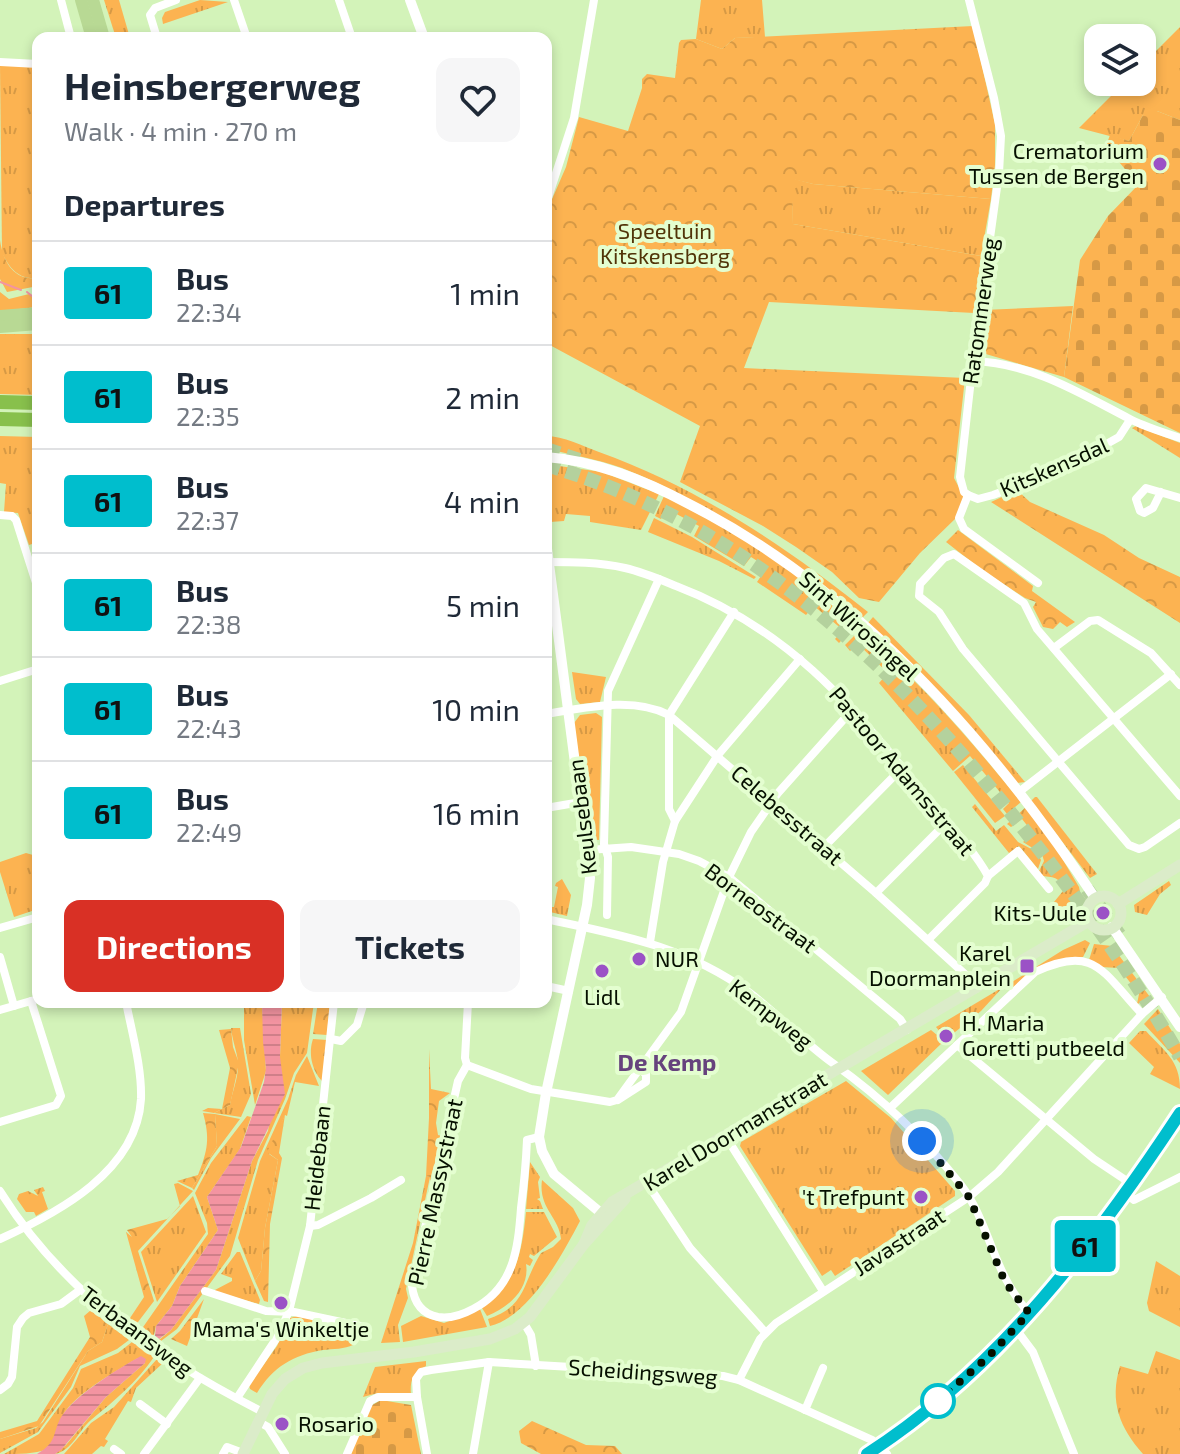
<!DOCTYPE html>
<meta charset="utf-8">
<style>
body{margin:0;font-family:"Exo 2",sans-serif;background:#f6f6f7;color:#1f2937;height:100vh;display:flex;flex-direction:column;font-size:30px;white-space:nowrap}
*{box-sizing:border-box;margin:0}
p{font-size:26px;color:#747a83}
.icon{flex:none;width:44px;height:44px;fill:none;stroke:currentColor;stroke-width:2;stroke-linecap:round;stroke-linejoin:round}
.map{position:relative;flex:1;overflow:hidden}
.side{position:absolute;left:32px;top:32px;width:520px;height:976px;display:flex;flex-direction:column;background:#fff;border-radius:16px;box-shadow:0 4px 12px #0003}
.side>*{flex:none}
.badge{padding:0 16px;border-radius:6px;font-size:28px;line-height:52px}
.buttons{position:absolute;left:1084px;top:24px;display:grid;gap:16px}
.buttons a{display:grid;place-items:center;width:72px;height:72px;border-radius:16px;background:#fff;box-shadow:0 4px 12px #0003;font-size:40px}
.you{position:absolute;width:40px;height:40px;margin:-20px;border:6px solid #fff;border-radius:50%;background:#1a73e8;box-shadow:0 0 0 12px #1a73e833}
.map>.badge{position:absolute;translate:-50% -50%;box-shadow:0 0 0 4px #fff}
h2{padding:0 32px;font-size:30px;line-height:72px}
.round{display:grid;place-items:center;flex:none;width:84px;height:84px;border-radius:16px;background:#f6f6f7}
.summary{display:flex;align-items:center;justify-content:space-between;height:136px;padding:0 32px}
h1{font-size:38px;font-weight:700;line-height:60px}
.button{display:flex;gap:16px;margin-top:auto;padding:16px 32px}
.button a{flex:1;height:92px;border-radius:16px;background:#d93025;color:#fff;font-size:32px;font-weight:700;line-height:92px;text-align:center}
.button a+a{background:#f6f6f7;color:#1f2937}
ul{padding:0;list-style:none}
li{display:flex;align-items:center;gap:24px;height:104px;padding:0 32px;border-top:2px solid #e0e1e3}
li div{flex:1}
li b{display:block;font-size:30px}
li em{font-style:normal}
li .badge{min-width:88px;font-weight:700;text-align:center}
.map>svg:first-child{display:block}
.grass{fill:url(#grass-tufts)}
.forest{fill:url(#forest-crowns)}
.cemetery{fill:url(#cemetery-stones)}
.water{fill:url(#water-rules)}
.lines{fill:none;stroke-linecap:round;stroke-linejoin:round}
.stream{stroke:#f394a1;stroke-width:2}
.motorway-tunnel{stroke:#b4d19d;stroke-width:14;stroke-dasharray:14 7;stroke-linecap:butt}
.minor{stroke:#fff;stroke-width:8}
.tertiary{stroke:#fff;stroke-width:10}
.secondary{stroke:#dbecc9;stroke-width:11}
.primary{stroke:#b8d994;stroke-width:12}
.motorway{stroke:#88c04c;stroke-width:14}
.line-casing{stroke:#fff;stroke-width:18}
.line{stroke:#00becd;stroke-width:12}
.walk{stroke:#061000;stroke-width:8;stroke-dasharray:0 14.4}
.poi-dot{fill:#9b52c6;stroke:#e4fed0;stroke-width:3}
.stop-dot{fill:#fff;stroke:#00becd;stroke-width:4}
.labels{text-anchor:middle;stroke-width:8;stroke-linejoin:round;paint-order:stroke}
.poi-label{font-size:22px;fill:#061000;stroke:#e4fed0;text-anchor:end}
.park-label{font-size:22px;fill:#513408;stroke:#e4fed0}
.street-label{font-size:22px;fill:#061000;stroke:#e4fed0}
.neighbourhood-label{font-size:24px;font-weight:bold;fill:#66437d;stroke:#e4fed0}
</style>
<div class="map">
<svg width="1180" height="1454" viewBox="0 0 1180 1454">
<defs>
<pattern id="grass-tufts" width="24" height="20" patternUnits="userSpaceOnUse" patternTransform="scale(2)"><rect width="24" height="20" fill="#fcb351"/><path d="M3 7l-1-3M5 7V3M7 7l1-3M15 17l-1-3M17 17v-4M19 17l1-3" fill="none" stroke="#d69945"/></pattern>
<pattern id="forest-crowns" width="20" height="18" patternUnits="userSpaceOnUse" patternTransform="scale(2)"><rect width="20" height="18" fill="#fcb351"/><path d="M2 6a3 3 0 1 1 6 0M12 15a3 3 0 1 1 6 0" fill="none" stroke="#d69945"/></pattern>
<pattern id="cemetery-stones" width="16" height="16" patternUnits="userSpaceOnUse" patternTransform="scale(2)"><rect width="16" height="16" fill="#fcb351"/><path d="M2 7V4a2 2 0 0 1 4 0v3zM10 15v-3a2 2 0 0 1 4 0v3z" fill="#d69945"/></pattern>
<pattern id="water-rules" width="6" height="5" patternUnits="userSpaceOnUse" patternTransform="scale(2)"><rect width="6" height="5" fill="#f394a1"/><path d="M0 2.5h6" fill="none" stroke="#cf7f89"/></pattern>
</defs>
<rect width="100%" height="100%" fill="#d3f3b9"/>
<g class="grass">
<polygon points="104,0 119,0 130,38 116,38"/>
<polygon points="200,0 228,2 163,24 162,18 165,12"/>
<polygon points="701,0 762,0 765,37 735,38 722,49 696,39"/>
<polygon points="1180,27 1180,120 1157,111 1143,115 1129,141 1079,128 1125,82 1142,82 1142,65"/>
<path d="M0,65L38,67V278C19,280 10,269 2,253Z"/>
<polygon points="791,178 813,184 991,199 981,256 793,224"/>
<polygon points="0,292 9,299 29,294 38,300 38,307 0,311"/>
<polygon points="0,334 35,334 38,338 38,395 0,394"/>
<polygon points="1136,426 1180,443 1180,458 1132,428"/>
<polygon points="0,436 38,437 38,542 29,545 18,513 4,512 6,484 0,483"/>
<path d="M546,436C564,436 582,446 599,452C699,488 785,546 868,612L862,618C789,557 711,503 622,468C598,459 574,456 550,449L546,446Z"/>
<polygon points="552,465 602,472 659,494 641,530 590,522 590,516 566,514 564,521 550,522 546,467"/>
<path d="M664,496C733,531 801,571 854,627L839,643L835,639L843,630L814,606L806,615L757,582L767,567L751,557L744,566L694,536L699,526L667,509L661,519L655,516Z"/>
<polygon points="654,518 692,537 756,577 754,579 719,561 648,532"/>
<polygon points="873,617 969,715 1025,782 1017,783 868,623"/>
<path d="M859,631C921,681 971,741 1021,802L1007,814L1003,809L1009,803L970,756L953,771L879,683L888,673L858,644L850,651L845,645Z"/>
<polygon points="572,672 606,677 600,702 580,704 576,699"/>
<polygon points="596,713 602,717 599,840 590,839 574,723 580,715"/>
<polygon points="963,765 1005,816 995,823 954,772"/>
<polygon points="1035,797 1037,797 1097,874 1090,878 1031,801"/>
<polygon points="975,804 996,831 1004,825 1018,842 1037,852 1041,860 1038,869 1019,846 1009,853 972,807"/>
<path d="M1026,807L1050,838L1079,887L1080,892L1074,901L1071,914L1066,918L1054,902L1063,891C1061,878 1055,877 1042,876L1039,871L1044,861L1042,854L1023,842L1033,833L1022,819L1011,827L1007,824Z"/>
<polygon points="26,853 33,855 36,862 38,909 14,917 0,872 0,862"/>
<polygon points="562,879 571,895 567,916 550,912 551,907 554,907 558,887 555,886 556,883"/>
<polygon points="1169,881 1171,885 1160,894 1147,915 1135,912 1134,905"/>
<path d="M1085,940L1090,943L1083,957C1053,956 1034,972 1011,989L1007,985L1063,950Z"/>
<polygon points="1094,944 1112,946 1150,997 1149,1000 1137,1004 1139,994 1119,968 1101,967 1089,960"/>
<polygon points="1003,987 981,1011 949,1037 944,1037 936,1027"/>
<polygon points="244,1002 262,1002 266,1071 255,1105 244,1040"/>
<polygon points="282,1002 314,1002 307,1053 294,1073 285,1099 258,1160 230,1256 177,1329 161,1341 159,1340 171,1330 216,1270 252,1161 268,1131 280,1057"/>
<polygon points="1158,1009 1180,1044 1180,1063 1144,1024"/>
<path d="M231,1028H240L251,1094L241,1117L214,1113L230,1105C232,1092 238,1079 238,1066C239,1057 232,1040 231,1028Z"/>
<polygon points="931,1030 944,1041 888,1095 861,1071"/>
<path d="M1140,1031H1146C1164,1051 1180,1060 1180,1089L1150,1074L1154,1067L1129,1043Z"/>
<polygon points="307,1056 319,1086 295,1082 287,1116 285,1115 269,1154 278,1160 265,1228 261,1271 255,1281 238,1238 260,1161 288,1099 296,1075"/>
<polygon points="846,1081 891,1118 955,1191 955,1196 835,1276 831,1270 822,1276 740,1146 741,1142"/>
<polygon points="215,1114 240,1119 211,1158 194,1190 192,1188 217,1146"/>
<polygon points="247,1116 251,1117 240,1149 207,1197 218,1230 180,1286 172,1306 156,1326 153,1339 141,1330 208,1234 207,1223 195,1193 211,1163"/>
<polygon points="530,1162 540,1177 538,1182 540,1198 537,1199 540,1201 543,1209 526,1209"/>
<polygon points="426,1176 430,1177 406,1289 408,1298 398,1325 400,1342 381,1343 413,1243"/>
<path d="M542,1180L573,1208L580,1221C562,1255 529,1317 490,1326L488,1319C527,1306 522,1283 541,1253L553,1247L561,1239C559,1217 538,1208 542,1180Z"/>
<polygon points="43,1187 45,1191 42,1192 48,1209 36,1216 34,1212 26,1212 17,1199 19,1194 28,1191 38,1196 34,1190"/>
<polygon points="193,1196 206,1232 157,1302 141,1252"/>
<path d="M526,1212H544L557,1237L534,1256L530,1254L529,1257L533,1260L530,1266L526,1264C530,1288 510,1307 487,1316L482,1308C517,1283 522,1251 526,1212Z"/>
<polygon points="237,1252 240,1252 260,1300 259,1304 213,1291 232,1281 232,1278 221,1274"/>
<polygon points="1156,1261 1180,1276 1180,1327 1149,1311 1147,1303"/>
<polygon points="480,1309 487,1327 403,1342 401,1326 421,1316 444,1323"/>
<path d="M297,1316L350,1328L353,1330V1345C345,1349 333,1349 323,1350C293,1355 273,1367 257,1393L250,1389L249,1385L277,1346L290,1318Z"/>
<polygon points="108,1324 129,1340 117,1349 80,1366 71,1387 38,1432 0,1453 0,1439 36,1428 43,1422 88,1351 102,1342"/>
<path d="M132,1342L154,1357C137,1382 114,1401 91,1420C79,1430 72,1451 55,1454L66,1445L106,1397L145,1363L138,1358C116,1371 75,1394 63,1415C57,1426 58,1440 47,1449C35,1454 18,1454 4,1454L39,1434L73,1388L81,1369L118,1353Z"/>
<path d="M1156,1351L1180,1360V1454H1143C1120,1428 1109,1402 1120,1366L1148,1374Z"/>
<polygon points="157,1359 163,1363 136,1388 131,1402 128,1401 105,1439 108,1441 104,1447 101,1446 92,1454 64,1454 91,1423 114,1407"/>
<path d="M426,1361V1366C413,1373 410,1379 411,1394L378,1393L363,1397L375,1367Z"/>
</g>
<g class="forest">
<polygon points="973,26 995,124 995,165 991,199 813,184 792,179 793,224 981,256 974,313 769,302 744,368 965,378 954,478 964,497 956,518 920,553 879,602 859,598 832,572 796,547 763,526 680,482 700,426 546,343 546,213 566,167 579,117 628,131 642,88 642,79 647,74 675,78 679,43 681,40 696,39 722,49 735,38"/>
<path d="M0,240C3,261 13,281 38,278V286L7,292L0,279Z"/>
<polygon points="1073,306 1064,377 979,352 983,310"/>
<polygon points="1017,490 1030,502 1104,535 1139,558 1180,577 1180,623 991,502"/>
<polygon points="958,530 1033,586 1032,591 1075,622 1067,627 1060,622 1053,629 1043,627 1033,607 1036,602 1025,598 982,570 946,542"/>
<polygon points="318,1002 330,1002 327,1035 313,1034"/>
<polygon points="231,1029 233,1047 239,1063 230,1105 214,1113 202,1111 208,1108 222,1109 230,1068 219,1030"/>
<path d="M313,1039L327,1040L322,1081C312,1071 308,1053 313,1039Z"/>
<polygon points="429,1049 431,1089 450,1093 439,1101 436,1123 438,1135 442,1136 430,1181 430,1177 426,1176 429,1118"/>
<path d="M203,1113L215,1114L217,1146L192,1188L177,1181L198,1175C208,1150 210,1138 203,1113Z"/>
<polygon points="285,1115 279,1153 282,1158 270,1224 268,1302 264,1301 255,1281 261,1271 265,1228 278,1160 267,1152"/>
<polygon points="178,1183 193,1191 138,1251 154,1301 135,1326 128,1321 144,1297 126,1232 132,1237 127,1230 167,1219 180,1206 174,1184"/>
<polygon points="204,1299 187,1346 171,1339 180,1331"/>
<polygon points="91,1310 108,1324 102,1342 88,1351 39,1426 0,1439 0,1432 37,1421 90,1337 84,1316"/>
<polygon points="532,1421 586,1445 615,1446 622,1454 541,1454 521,1443 519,1431"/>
</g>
<g class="cemetery">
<polygon points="1148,111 1157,111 1180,120 1180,433 1064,377 1080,260 1108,216 1138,185 1106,146 1110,135 1129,141 1143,115"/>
<polygon points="381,1400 411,1405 421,1454 351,1454 369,1407"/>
</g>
<g class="water">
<polygon points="262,1002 282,1002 280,1057 285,1094 252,1161 216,1270 171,1330 159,1339 155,1336 156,1326 172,1306 180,1286 218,1230 207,1197 241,1147 264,1082 266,1068 263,1042"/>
<path d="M141,1356L146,1359L145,1363L106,1397L61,1450L55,1454H37C60,1441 51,1430 64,1413C79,1393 119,1368 141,1356Z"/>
</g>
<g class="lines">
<g class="stream">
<polyline points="0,282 21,290"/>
<polyline points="27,292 38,301"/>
</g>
<g class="motorway-tunnel">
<polyline points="546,449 579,460"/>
<path d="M546,465C749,525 894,665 1022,827C1079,899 1134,976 1180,1057"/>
<polyline points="1087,889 1121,937"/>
</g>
<g class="minor">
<polyline points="61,0 71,38"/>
<polyline points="234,0 247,38"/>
<polyline points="339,0 352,38"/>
<polyline points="969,0 994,98 1001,136 999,173 973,361 960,477 964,492 968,495 959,518 964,529 1038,583"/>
<polyline points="157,38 150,15 155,8 176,0"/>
<polyline points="0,62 38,64"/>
<polyline points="546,204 574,118 594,0"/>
<path d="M973,361C1031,363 1078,392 1128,418C1144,427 1163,432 1180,438"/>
<polyline points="1161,492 1153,508 1144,513 1140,511 1136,499 1146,488 1180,498"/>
<polyline points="968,495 978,499 993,495 1060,470 1119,437 1130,420"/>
<polyline points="0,515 12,516 16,520 38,589"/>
<path d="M546,562C572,562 599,562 625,568C643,572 659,579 676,586C784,627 851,702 920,790C942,818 971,845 988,876L985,883L928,940"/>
<polyline points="1054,648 1090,621 1098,620 1151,653 1180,685"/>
<polyline points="0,681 38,669"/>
<path d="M546,714C584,708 633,696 669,715L876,893L967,976L976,989"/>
<polyline points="1019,792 1171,674"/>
<polyline points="1180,796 1037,629 1024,603 954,554 944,558 920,584 919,596 939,612 963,649 1129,845 1139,849 1145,847 1180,823"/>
<polyline points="546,808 581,802"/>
<polyline points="675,821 669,809 669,715 734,612"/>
<polyline points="824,847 902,768"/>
<polyline points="588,850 631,847 679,854 699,861 729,877 900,1019 907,1030"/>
<polyline points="988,876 1018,851 1049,889"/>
<polyline points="876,893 946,823"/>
<polyline points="607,915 608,857 604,844 608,691 659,579"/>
<path d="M546,919C621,935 686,946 750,993C779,1015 804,1043 834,1064C882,1098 924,1138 961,1185C991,1225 992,1272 1029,1313"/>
<polyline points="0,928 38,917"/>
<polyline points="650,942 663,862 675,821 718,755 800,659"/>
<polyline points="0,957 14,1006"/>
<polyline points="546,986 569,991"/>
<polyline points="468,1002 465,1058 467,1065 531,1089 610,1102 617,1100 681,1012 729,877 751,832 778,793 853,709"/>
<polyline points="0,1010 38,999"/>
<polyline points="331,1039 341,1041 357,1025 364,1002"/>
<polyline points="957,1045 1094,1159 1133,1185"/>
<path d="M467,1065L458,1081L412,1286C414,1302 422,1314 438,1317C451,1319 462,1315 473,1309C514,1288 518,1249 521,1208C524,1185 526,1163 527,1140L539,1137"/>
<polyline points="618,1100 646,1082 646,1074 639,1069"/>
<path d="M890,1108L1035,972C1095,943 1103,973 1142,1014"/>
<polyline points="0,1122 56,1105 61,1096 31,1001"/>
<polyline points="726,1137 823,1291"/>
<polyline points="647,1183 690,1248 765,1332"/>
<path d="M0,1191C62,1291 159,1360 263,1412"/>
<polyline points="1126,1194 1134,1200 1180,1177"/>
<polyline points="310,1226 318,1225 371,1198 401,1180"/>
<path d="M0,1239C58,1213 137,1171 141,1099C142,1068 132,1033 126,1002"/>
<polyline points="205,1291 266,1311 294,1312 360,1326"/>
<polyline points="524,1323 531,1335 536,1366"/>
<polyline points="1015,1328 1033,1352 1074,1454"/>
<polyline points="739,1380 760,1339 776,1323 969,1197 998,1172 1142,1014 1162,997"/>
<polyline points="0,1390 8,1384 12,1377 17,1327 23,1318 29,1313 61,1304 80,1290"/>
<polyline points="237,1398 278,1336 289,1311 310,1226 334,1002"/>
<polyline points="140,1404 167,1424"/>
<polyline points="805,1410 823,1368"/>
<polyline points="259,1422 268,1427 285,1454"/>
<polyline points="114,1449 121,1454"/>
<polyline points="144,1454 200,1378"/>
<polyline points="223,1454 227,1447 243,1453"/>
<polyline points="347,1454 370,1401 378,1397 417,1397"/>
<polyline points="427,1454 417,1397 416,1379 421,1372 431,1370 489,1362 723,1376 739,1380 872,1440 887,1454"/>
<polyline points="473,1454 489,1362"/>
</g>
<g class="tertiary">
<polyline points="410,0 424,38"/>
<path d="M546,457C597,461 644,480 689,504C858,590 992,743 1095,898"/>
<polyline points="546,541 590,878 587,905 546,1093 539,1137 542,1151 554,1174 607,1218"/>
<polyline points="1112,927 1180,1027"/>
<path d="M867,1454C999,1370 1096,1242 1180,1113"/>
</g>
<g class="secondary">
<circle cx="1104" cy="913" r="17"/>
<polyline points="1118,904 1180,865"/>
<polyline points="584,1244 592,1225 612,1202 1089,921"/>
<polyline points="243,1454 272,1394 285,1379 303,1368 322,1363 414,1352 490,1339 515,1329 530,1317 584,1244 625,1199"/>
</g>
<g class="primary">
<polyline points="81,0 92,38"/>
<polyline points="93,0 104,38"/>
<polyline points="0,316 38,313"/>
<polyline points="0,327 38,324"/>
</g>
<g class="motorway">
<polyline points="0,402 38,403"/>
<polyline points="0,419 38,420"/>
</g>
</g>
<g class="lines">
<defs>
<path id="line" d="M867,1454C998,1370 1095,1242 1180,1113"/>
</defs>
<use href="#line" class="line-casing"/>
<use href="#line" class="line"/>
<polyline class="walk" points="922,1141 969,1197 1005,1282 1029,1313 988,1357 938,1401"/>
</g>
<g class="poi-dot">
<circle cx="1160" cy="164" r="8"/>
<circle cx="1103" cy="913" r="8"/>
<circle cx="639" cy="959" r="8"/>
<rect x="1019" y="958" width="16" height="16" rx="4"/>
<circle cx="602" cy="971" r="8"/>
<circle cx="946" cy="1036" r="8"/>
<circle cx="921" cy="1197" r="8"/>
<circle cx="281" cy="1303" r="8"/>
<circle cx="282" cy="1424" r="8"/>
</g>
<circle class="stop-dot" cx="938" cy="1401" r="16"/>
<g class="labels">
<g class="poi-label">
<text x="1144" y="159">Crematorium<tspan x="1144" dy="25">Tussen de Bergen</tspan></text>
<text x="1087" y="921">Kits-Uule</text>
<text x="1011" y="961">Karel<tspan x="1011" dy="25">Doormanplein</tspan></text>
<text x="655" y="967" text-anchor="start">NUR</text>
<text x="602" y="1005" text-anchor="middle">Lidl</text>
<text x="962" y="1031" text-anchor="start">H. Maria<tspan x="962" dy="25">Goretti putbeeld</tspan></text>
<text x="905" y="1205">'t Trefpunt</text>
<text x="281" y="1337" text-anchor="middle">Mama's Winkeltje</text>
<text x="298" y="1432" text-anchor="start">Rosario</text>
</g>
<g class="park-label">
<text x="665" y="239">Speeltuin<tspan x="665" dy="25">Kitskensberg</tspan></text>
</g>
<g class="street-label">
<text transform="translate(980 311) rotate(-82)" y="8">Ratommerweg</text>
<text transform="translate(1054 467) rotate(-24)" y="8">Kitskensdal</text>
<text transform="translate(859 626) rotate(42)" y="8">Sint Wirosingel</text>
<text transform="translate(902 771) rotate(50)" y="8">Pastoor Adamsstraat</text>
<text transform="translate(787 815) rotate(41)" y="8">Celebesstraat</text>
<text transform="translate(582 817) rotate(-97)" y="8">Keulsebaan</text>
<text transform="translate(761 908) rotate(37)" y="8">Borneostraat</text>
<text transform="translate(771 1014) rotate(38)" y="8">Kempweg</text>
<text transform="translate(735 1131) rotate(-31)" y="8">Karel Doormanstraat</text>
<text transform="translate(317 1158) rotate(-84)" y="8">Heidebaan</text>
<text transform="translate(435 1192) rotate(-78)" y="8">Pierre Massystraat</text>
<text transform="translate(899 1242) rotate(-33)" y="8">Javastraat</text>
<text transform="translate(137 1331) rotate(37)" y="8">Terbaansweg</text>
<text transform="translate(643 1372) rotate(4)" y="8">Scheidingsweg</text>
</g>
<g class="neighbourhood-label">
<text x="667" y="1071">De Kemp</text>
</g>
</g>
</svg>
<div class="buttons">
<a><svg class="icon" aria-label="layers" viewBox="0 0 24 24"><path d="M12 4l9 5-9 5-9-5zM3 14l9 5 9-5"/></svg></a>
</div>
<div class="you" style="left:922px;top:1141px"></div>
<b class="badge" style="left:1085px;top:1246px;background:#00becd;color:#111">61</b>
<section class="side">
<div class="summary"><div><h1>Heinsbergerweg</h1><p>Walk · 4 min · 270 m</p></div><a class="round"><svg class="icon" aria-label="heart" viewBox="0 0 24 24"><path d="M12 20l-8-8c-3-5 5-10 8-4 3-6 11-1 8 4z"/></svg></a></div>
<h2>Departures</h2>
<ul>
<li><span class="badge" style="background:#00becd;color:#111">61</span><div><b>Bus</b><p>22:34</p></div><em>1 min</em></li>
<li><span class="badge" style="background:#00becd;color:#111">61</span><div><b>Bus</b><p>22:35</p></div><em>2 min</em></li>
<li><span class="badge" style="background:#00becd;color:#111">61</span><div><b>Bus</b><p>22:37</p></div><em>4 min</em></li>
<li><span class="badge" style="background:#00becd;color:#111">61</span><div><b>Bus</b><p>22:38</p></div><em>5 min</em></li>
<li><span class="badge" style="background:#00becd;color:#111">61</span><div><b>Bus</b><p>22:43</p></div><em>10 min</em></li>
<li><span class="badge" style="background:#00becd;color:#111">61</span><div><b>Bus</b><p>22:49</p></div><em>16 min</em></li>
</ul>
<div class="button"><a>Directions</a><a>Tickets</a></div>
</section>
</div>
